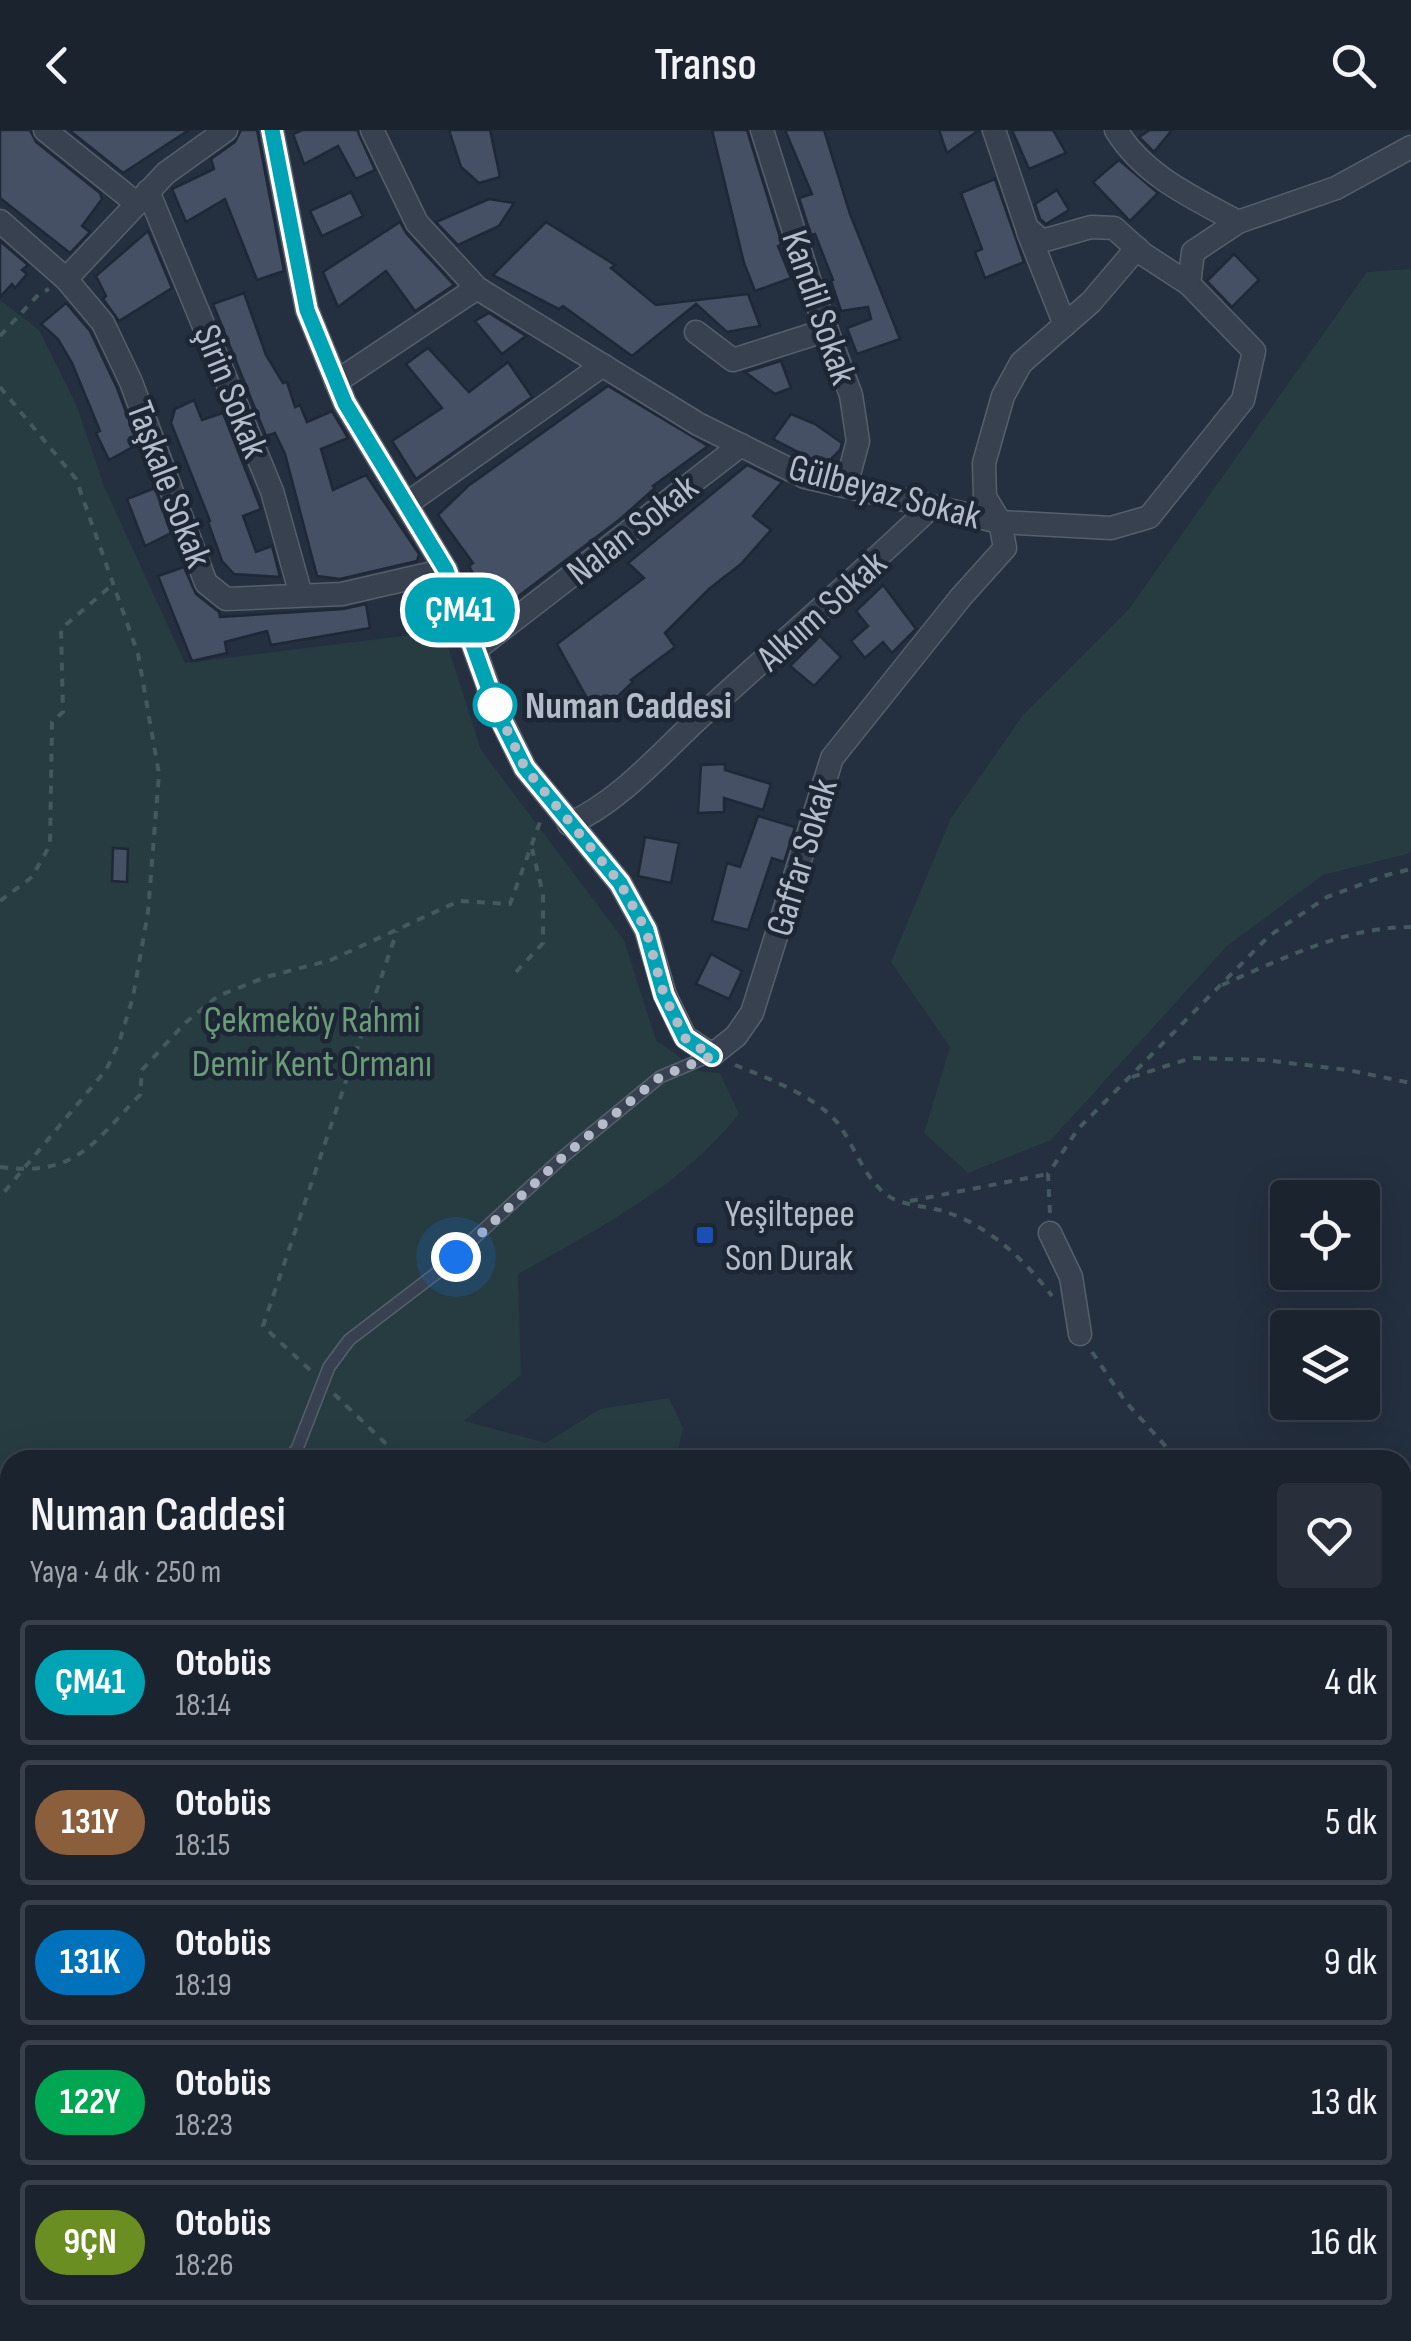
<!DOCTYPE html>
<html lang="tr">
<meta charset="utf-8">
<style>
body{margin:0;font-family:"Sofia Sans Condensed",sans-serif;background:#282f3b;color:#f1f3f6;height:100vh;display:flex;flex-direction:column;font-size:38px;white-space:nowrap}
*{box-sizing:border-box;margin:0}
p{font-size:32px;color:#a0a4aa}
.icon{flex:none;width:55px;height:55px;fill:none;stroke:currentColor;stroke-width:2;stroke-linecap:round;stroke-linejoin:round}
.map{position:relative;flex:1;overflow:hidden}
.side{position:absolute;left:0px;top:1320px;width:1412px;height:892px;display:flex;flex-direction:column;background:#1b232f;border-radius:30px 30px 0 0;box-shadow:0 10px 40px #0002,0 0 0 2px #39404b}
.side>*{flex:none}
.badge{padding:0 20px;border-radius:32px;font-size:35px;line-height:65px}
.tools{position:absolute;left:1270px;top:1050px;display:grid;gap:20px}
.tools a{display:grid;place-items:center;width:110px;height:110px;border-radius:10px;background:#1b232f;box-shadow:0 10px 40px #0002,0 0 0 2px #39404b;font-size:50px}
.you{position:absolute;width:50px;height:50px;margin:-25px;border:8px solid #fff;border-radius:50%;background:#1a73e8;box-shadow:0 0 0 15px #1a73e833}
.map>.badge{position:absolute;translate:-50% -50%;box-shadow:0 0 0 5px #fff}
.round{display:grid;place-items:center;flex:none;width:105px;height:105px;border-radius:10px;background:#282f3b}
.headline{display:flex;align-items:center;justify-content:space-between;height:170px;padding:0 30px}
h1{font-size:48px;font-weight:600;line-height:75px}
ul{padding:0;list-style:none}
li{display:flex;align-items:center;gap:30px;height:125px;margin:0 20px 15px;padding:0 10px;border:5px solid #39404b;border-radius:10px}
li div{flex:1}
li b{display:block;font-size:38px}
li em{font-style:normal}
li .badge{min-width:110px;font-weight:700;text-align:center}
header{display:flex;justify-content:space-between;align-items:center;height:130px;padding:0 30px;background:#1b232f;font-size:45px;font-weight:600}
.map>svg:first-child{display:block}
.green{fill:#263c40}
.building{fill:#455064;stroke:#1f2836;stroke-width:2.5}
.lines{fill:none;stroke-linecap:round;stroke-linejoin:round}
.lane-casing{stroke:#565f6d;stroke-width:14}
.street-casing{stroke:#565f6d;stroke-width:25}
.path{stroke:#44595d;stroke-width:4;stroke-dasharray:8 8;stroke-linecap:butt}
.lane{stroke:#38414f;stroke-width:11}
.street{stroke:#38414f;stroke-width:22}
.line-casing{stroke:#fff;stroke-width:22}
.line{stroke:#00a3b4;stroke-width:15}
.walk{stroke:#b4bcca;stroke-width:10;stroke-dasharray:0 18}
.stop-dot{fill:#fff;stroke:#00a3b4;stroke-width:5}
.transit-dot{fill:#1a4fb4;stroke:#1d2634;stroke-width:4}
.labels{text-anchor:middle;stroke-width:9;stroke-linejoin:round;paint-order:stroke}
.street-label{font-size:38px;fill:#b4bcca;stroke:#1d2634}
.stop-label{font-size:38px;font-weight:bold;fill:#b4bcca;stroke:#1d2634;text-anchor:start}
.park-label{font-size:38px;fill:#6b9c78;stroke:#1d2634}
.poi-label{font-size:38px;fill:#b4bcca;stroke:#1d2634;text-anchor:start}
</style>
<header><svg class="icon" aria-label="back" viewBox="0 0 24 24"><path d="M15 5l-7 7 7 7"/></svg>Transo<svg class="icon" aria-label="search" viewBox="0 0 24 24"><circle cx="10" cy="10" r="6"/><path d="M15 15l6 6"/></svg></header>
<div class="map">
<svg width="1411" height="2211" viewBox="0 0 1411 2211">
<rect width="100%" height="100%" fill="#242f3f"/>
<g class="green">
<polygon points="1411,139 1411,723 1323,745 1227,816 1051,1010 968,1043 924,1003 950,917 891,832 951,688 1023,585 1129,479 1367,142"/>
<path d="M0,170L39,200L76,274L104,356L185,533L443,501L481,620L624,810L656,910L699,941L720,943L739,984C681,1057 598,1099 518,1144L521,1245L464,1291L546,1313L600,1279L669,1268L683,1298L676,1330H10V2017L0,2007Z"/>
<polygon points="1411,2070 1411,2211 1079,2211 1095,2202 1402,2202 1403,2072"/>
<polygon points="194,2203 992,2203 981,2211 201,2211"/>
</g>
<g class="building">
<polygon points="0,0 30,0 36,12 100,63 102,69 82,96 90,102 70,123 0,68"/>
<polygon points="69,0 189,0 123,43"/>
<polygon points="241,0 257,0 284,141 257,150 225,69 186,92 172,59 214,39 211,29 235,12"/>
<polygon points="302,0 357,0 375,40 356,49 338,16 304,34 293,4"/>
<polygon points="449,0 490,0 500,47 479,53 461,37"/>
<polygon points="712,0 747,0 782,114 778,116 791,148 755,161 744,133"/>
<polygon points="785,0 824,0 850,84 900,209 857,224 847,198 871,189 868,177 841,181 831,151 833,150 815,104 811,105 799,68 812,64"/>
<polygon points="939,0 979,0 947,23"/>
<polygon points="1012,0 1053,0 1066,23 1029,39"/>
<polygon points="1150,0 1172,0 1154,22 1139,7"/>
<polygon points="1119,30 1158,63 1130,91 1093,52"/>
<polygon points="995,49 1024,132 985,148 975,122 982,119 961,63"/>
<polygon points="1057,60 1069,80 1046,94 1040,89 1035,74"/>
<polygon points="351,62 363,86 322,106 310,81"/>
<polygon points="489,69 514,73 499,96 458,115 436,92"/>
<polygon points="400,92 406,103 454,155 415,181 386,141 338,177 323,142"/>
<polygon points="546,92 615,135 611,138 656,175 748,164 760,196 727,202 696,174 632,226 563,176 559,179 493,145"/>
<polygon points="148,101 172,158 119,191 103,169 106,166 96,146"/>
<polygon points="0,111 28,135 22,140 27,144 15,158 12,154 0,167"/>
<polygon points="1234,124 1259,150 1232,177 1207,151"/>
<polygon points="244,163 266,225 283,253 287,252 295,277 300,275 307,292 332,281 348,308 321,319 333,360 366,345 419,424 417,431 340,449 317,446 285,324 275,303 266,306 213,174"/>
<polygon points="66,173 90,201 117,258 138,314 109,330 96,303 100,301 72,233 58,209 41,194"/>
<polygon points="489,183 526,206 502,224 475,191"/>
<polygon points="428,218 469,262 508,232 532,267 416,349 392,311 442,278 406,234"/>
<polygon points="781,231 791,258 775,264 745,242"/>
<polygon points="608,256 708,316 653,356 655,358 619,390 495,484 469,436 473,433 438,385 468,356"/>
<polygon points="194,270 202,290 223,283 261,379 243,386 256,422 272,416 280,447 234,444 222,431 208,392 210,391 171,293 175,279"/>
<polygon points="791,284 815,294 842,313 840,320 831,329 816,331 773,309"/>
<polygon points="747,335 782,352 753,386 771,400 741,434 709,459 665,503 675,517 631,550 633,552 597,586 557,514 644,448 628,433"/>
<polygon points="155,358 171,403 145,416 127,369"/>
<polygon points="184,437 196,464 219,482 220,487 343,479 366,474 370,498 271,515 267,501 225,512 227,523 192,531 158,446"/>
<polygon points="883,455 916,499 892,523 883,512 865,528 851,511 868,496 856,481"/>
<polygon points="820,506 841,527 814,556 790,536"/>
<polygon points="725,634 725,640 771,654 763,680 724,668 724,682 698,683 701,635"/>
<polygon points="758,686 795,697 784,732 772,728 748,800 712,791 727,733 740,737"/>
<polygon points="645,707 679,713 671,753 638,746"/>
<polygon points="113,718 128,719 127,752 112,751"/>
<polygon points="711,824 742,841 729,869 696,854"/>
</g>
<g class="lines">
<defs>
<g id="lane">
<polyline points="288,1330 297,1319 329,1237 349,1210 434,1145 564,1026 660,947 712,925"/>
<polyline points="0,1547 10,1538"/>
<polyline points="142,2202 150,2211"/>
<polyline points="318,2211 322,2202"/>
</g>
<g id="street">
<polyline points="45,0 136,73"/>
<polyline points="272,0 307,180 345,273 446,440 497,581 525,638 620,753 646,800 665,865 685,907 712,925 736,906 752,883 832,628 961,467 1005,418 1000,392 985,367 984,333 1003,266 1021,233 1091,172 1137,118"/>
<polyline points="372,0 417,93 477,158 698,294 805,347 1000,392 1111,398 1149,387 1243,270 1254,221 1189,154 1193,122 1238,92 1336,58 1411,17"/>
<polyline points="762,0 815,168 851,265 858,311 846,356"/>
<polyline points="994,0 1027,98 1042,111 1091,97 1114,98 1143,124 1189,154"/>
<path d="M1116,0C1144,46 1192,67 1238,92"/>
<polyline points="148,61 272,361 301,465"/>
<polyline points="0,91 66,149 103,193 131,252 206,453 226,469 342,464 446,440"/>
<polyline points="1028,102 1065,195"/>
<polyline points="66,149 166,43 226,0"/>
<polyline points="696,202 733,230 827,200"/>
<polyline points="336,252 477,158"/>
<polyline points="408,373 603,235"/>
<polyline points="475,520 741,315"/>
<path d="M569,694C619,672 659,625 699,588C777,517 856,449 932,376"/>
<polyline points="1050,1103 1071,1147 1080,1204"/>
<polyline points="1402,1990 1411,1988"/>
<polyline points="0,2021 10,2031"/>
<polyline points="176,2202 183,2211"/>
<polyline points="1002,2211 1014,2202"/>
</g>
</defs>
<use href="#lane" class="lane-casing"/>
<use href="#street" class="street-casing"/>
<g class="path">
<polyline points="0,206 39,164 49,159"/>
<polyline points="0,257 76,349 138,524 159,644 148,782 133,867 119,913 106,940 0,1067"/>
<polyline points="0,771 32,747 50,715 52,592 63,582 61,499 112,455"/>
<polyline points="516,842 543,813 543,764 532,719"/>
<path d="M1222,855C1282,829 1345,797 1411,797"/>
<path d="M735,935C767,948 819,967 840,996C855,1018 865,1049 887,1065C901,1076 929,1076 946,1082C989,1096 1025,1130 1052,1166"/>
<polyline points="1132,947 1191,928 1264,930 1348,940 1411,953"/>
<path d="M0,1037C76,1047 92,1014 140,965L142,940L185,893L218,866L266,847L331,830L459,771L510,774L540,692"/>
<polyline points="910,1071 1048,1044"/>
<polyline points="1050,1083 1048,1044 1078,999 1269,806 1327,767 1387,745 1411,739"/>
<polyline points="1092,1222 1125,1271 1178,1330"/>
<polyline points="310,1240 263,1196 397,801"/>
<polyline points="334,1264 403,1330"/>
<polyline points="1402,1552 1411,1559"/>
<polyline points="1402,1561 1411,1585"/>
<polyline points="1402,1629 1411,1642"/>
<polyline points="1402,2033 1411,2030"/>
<polyline points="1058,2211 1071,2202"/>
</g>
<use href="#lane" class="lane"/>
<use href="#street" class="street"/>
</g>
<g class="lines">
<defs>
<polyline id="line" points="272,0 307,180 345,273 446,440 497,582 525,638 620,753 646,800 664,865 685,908 712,926"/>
</defs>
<use href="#line" class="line-casing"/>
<use href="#line" class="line"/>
<polyline class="walk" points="456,1127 564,1026 660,947 712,926 685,908 664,865 646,800 620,753 525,638 495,575"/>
</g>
<circle class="stop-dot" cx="495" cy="575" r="20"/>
<rect class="transit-dot" x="695" y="1095" width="20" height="20" rx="5"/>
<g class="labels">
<g class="street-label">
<text transform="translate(820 177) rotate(71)" y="13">Kandil Sokak</text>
<text transform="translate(232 261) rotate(68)" y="13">Şirin Sokak</text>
<text transform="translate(170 354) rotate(69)" y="13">Taşkale Sokak</text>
<text transform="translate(885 361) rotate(15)" y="13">Gülbeyaz Sokak</text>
<text transform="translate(632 399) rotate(-38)" y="13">Nalan Sokak</text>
<text transform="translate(821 480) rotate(-42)" y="13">Alkıım Sokak</text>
<text transform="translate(801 727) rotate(-73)" y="13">Gaffar Sokak</text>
</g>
<g class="stop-label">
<text x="525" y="588">Numan Caddesi</text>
</g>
<g class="park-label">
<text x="312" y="902">Çekmeköy Rahmi<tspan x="312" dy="44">Demir Kent Ormanı</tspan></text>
</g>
<g class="poi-label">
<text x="725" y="1096">Yeşiltepee<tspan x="725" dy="44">Son Durak</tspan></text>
</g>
</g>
</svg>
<div class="tools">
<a><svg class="icon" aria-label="locate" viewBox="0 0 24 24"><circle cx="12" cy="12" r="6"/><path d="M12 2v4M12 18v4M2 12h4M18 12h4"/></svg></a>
<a><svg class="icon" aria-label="layers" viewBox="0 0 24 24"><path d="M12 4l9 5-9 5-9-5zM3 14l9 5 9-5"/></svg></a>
</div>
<div class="you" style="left:456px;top:1127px"></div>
<b class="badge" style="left:460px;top:480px;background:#00a3b4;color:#fff">ÇM41</b>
<section class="side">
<div class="headline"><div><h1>Numan Caddesi</h1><p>Yaya · 4 dk · 250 m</p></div><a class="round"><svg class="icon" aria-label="heart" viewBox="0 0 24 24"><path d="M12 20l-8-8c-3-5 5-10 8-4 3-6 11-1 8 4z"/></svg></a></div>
<ul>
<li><span class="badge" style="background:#00a3b4;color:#fff">ÇM41</span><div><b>Otobüs</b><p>18:14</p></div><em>4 dk</em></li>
<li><span class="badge" style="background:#8b5e3c;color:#fff">131Y</span><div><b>Otobüs</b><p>18:15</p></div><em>5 dk</em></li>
<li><span class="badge" style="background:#0072bc;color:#fff">131K</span><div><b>Otobüs</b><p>18:19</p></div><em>9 dk</em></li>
<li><span class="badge" style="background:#00a651;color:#fff">122Y</span><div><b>Otobüs</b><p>18:23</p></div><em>13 dk</em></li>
<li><span class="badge" style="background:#6b8e23;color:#fff">9ÇN</span><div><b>Otobüs</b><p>18:26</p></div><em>16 dk</em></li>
</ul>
</section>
</div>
